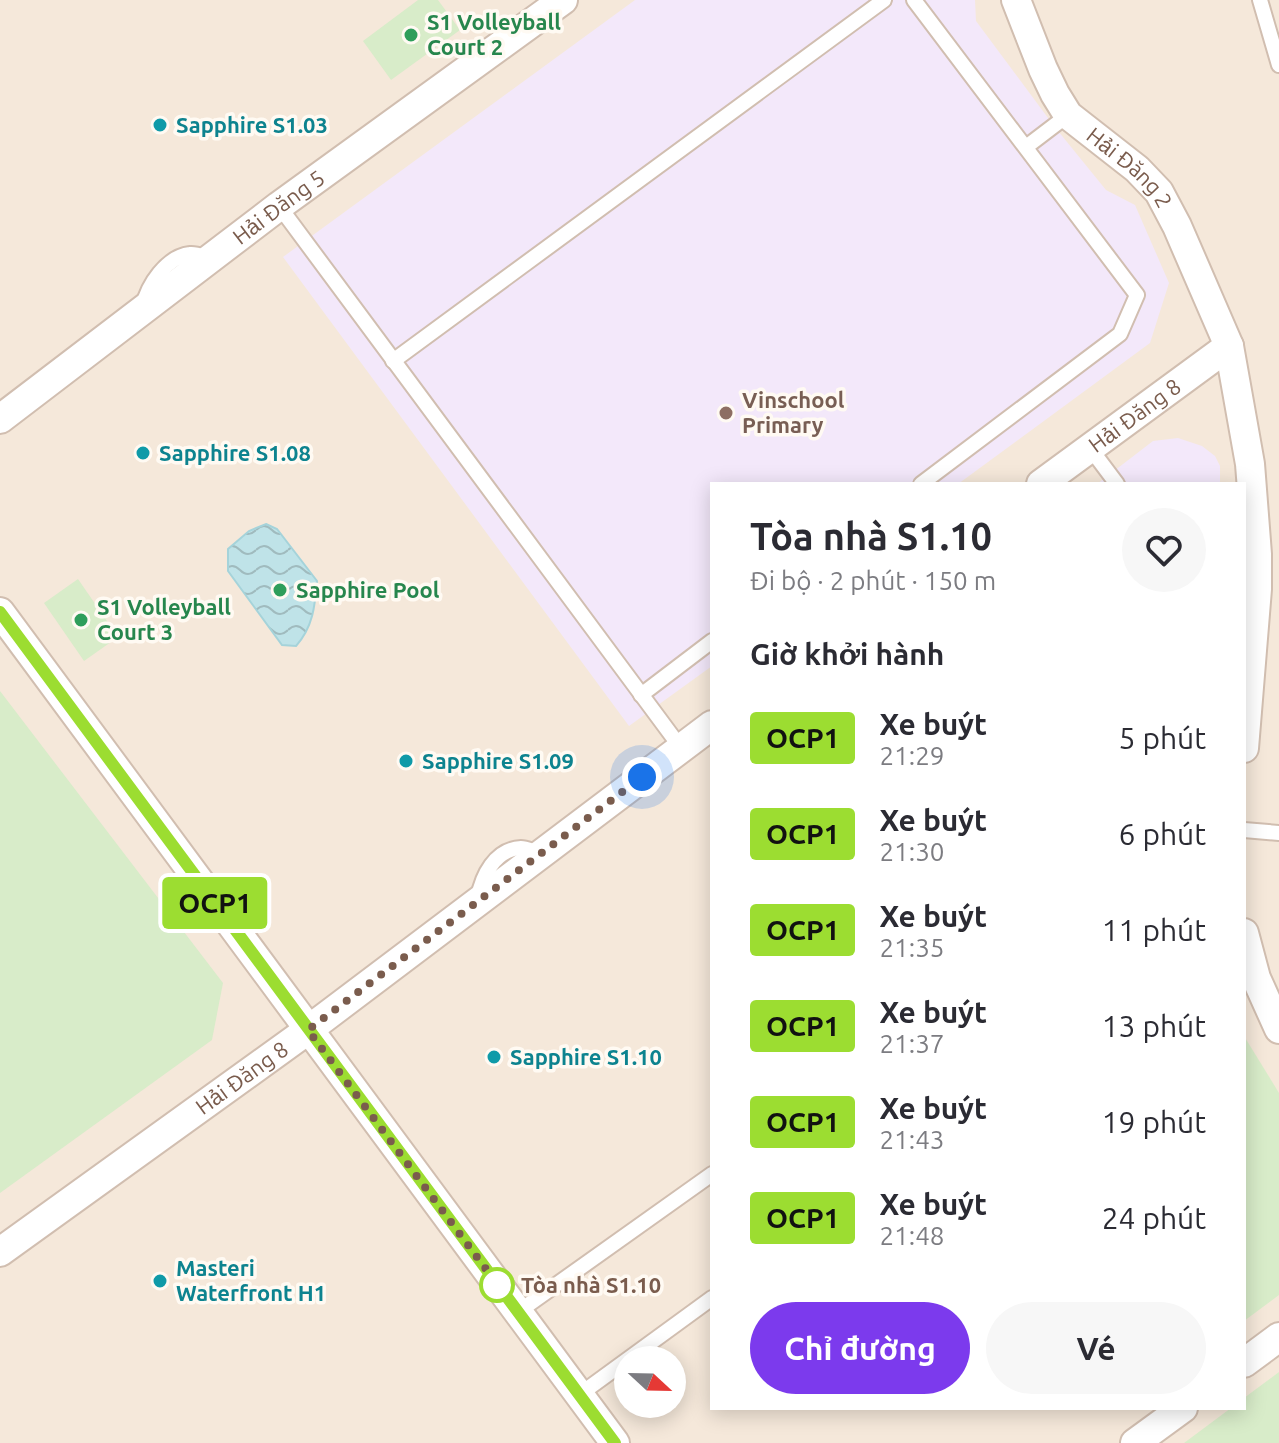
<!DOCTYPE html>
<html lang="vi">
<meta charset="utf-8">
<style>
body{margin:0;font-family:Ubuntu,sans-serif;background:#f7f7f7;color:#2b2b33;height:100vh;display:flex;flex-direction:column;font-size:30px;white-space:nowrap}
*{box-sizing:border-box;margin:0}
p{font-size:26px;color:#7c7c81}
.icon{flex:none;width:44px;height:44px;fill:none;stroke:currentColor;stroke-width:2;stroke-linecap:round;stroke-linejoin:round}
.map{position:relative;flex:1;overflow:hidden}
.drawer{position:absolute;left:710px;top:482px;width:536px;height:928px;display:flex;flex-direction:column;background:#fff;border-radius:0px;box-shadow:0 4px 20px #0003}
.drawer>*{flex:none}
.badge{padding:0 16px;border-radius:6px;font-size:28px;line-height:52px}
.needle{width:52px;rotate:112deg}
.buttons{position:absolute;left:614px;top:1346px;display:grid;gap:16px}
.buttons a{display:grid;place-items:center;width:72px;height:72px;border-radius:50%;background:#fff;box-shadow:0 4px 20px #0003;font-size:40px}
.you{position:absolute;width:40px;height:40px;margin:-20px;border:6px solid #fff;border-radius:50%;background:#1a73e8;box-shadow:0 0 0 12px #1a73e833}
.map>.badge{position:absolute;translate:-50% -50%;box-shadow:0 0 0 4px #fff}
h2{padding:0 40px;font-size:30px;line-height:72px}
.round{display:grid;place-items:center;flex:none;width:84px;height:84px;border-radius:42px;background:#f7f7f7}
.headline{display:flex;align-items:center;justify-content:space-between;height:136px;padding:0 40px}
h1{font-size:38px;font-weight:700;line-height:60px}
.button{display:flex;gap:16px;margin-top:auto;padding:16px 40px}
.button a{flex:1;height:92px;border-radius:48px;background:#7c3aed;color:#fff;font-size:32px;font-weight:700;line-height:92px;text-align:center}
.button a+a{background:#f7f7f7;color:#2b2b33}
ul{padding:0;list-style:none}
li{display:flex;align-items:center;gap:24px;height:96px;padding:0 40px}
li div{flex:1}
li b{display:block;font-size:30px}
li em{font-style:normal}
li .badge{min-width:88px;font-weight:700;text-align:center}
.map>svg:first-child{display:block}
.residential{fill:#f5e8da;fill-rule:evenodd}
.education{fill:#f3e8fa}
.park{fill:#d8ecc9}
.water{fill:url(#water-waves);stroke:#a5d3da;stroke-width:2}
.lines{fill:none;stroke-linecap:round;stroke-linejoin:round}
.lane-casing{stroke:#d1beb0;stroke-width:18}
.street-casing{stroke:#d1beb0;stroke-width:32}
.lane{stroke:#fff;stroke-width:14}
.street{stroke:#fff;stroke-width:28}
.line-casing{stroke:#fff;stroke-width:18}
.line{stroke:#9cdd31;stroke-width:12}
.walk{stroke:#7a5c4d;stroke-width:8;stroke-dasharray:0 14.4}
.leisure-dot{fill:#2e9e5b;stroke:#fffaf3;stroke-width:3}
.culture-dot{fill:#0f9aa8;stroke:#fffaf3;stroke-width:3}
.education-dot{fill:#8d6e63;stroke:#fffaf3;stroke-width:3}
.stop-dot{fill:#fff;stroke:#9cdd31;stroke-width:4}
.labels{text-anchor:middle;stroke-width:7;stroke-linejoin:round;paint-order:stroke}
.leisure-label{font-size:22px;font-weight:bold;fill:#27864d;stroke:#fffaf3;text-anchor:start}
.culture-label{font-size:22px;font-weight:bold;fill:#0d838f;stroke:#fffaf3;text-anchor:start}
.street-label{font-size:22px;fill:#7a5c4d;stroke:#fffaf3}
.education-label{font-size:22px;font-weight:bold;fill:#785e54;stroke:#fffaf3;text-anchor:start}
.stop-label{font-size:22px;font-weight:bold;fill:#7a5c4d;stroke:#fffaf3;text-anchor:start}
</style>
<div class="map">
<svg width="1279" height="1443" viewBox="0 0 1279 1443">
<defs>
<pattern id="water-waves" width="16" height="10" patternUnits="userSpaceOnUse" patternTransform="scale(2)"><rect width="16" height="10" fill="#bfe3e8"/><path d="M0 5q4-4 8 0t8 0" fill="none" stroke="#a0bbbe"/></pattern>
</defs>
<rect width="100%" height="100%" fill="#fdf6ec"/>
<path class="residential" d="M0,0H1279V1443H0ZM712,484H1244V1408H712ZM628,1360H672V1404H628Z"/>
<g class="education">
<polygon points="635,0 975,0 976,21 1054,126 1106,190 1135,205 1169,283 1150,343 958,484 712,484 712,666 629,726 283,257"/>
<polygon points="1178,438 1202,446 1215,456 1220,466 1220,484 1097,484 1153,441"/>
</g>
<g class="park">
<polygon points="418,0 438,0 460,30 391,80 363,41"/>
<polygon points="78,579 118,637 84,661 44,603"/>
<polygon points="0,691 223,983 212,1040 0,1193"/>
<polygon points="1244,1036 1279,1093 1279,1295 1244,1321"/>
<polygon points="1279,1372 1279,1443 1184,1443 1231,1408 1244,1408 1244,1398"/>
</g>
<path class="water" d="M266,524L277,529L317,581C315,606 313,627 296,646L282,645L228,571V549L249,531Z"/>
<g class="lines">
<defs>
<g id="lane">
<polyline points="914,0 1137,295 1120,334 921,484"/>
<polyline points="1260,0 1279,65"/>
<polyline points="1026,147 1068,115"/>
<polyline points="279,206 681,748"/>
<path d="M143,306C148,285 166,257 190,254C196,253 205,257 210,258"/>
<polyline points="393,361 884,0"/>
<polyline points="1090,448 1117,484"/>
<polyline points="641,695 712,641"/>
<polyline points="1244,830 1279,833"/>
<path d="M478,898C482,876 495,849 521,848C527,848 534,852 540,853"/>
<polyline points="518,1312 712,1174"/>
<polyline points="579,1395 712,1298"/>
</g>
<g id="street">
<path id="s1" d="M1016,0L1043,69L1055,94L1068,115L1137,169L1159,192L1177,226L1229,346L1250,464L1257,554V589L1244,748"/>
<path id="s2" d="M0,419L279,206L563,0"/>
<path id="s3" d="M1041,484L1229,346"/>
<polyline points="0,612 615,1443"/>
<polyline points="1244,933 1256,978 1279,1029"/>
<path id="s4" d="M0,1252L308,1030L712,725"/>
<polyline points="1244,1363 1279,1337"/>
<polyline points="1135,1443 1183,1408"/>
</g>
</defs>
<use href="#lane" class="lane-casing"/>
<use href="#street" class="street-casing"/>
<use href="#lane" class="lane"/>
<use href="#street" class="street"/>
</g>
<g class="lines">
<defs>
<polyline id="line" points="0,612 615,1443"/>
</defs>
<use href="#line" class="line-casing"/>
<use href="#line" class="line"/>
<polyline class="walk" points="497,1285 500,1288 308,1030 642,777"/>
</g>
<g class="leisure-dot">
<circle cx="411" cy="35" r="8"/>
<circle cx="280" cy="590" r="8"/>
<circle cx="81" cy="620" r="8"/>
</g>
<g class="culture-dot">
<circle cx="160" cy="125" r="8"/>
<circle cx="143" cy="453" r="8"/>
<circle cx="406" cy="761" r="8"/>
<circle cx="494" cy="1057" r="8"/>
<circle cx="160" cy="1281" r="8"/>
</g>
<circle class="education-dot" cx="726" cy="413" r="8"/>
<circle class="stop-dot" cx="497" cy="1285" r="16"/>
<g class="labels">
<g class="leisure-label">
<text x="427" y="30">S1 Volleyball<tspan x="427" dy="25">Court 2</tspan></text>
<text x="296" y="598">Sapphire Pool</text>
<text x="97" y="615">S1 Volleyball<tspan x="97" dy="25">Court 3</tspan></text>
</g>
<g class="culture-label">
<text x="176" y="133">Sapphire S1.03</text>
<text x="159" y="461">Sapphire S1.08</text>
<text x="422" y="769">Sapphire S1.09</text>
<text x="510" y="1065">Sapphire S1.10</text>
<text x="176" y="1276">Masteri<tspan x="176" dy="25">Waterfront H1</tspan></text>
</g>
<g class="street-label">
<text dy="8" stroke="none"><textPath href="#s1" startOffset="208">Hải Đăng 2</textPath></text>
<text dy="8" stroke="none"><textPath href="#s2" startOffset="350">Hải Đăng 5</textPath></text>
<text dy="8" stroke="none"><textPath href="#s3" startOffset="116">Hải Đăng 8</textPath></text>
<text dy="8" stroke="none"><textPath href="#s4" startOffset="298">Hải Đăng 8</textPath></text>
</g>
<g class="education-label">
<text x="742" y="408">Vinschool<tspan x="742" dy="25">Primary</tspan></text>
</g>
<g class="stop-label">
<text x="521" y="1293">Tòa nhà S1.10</text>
</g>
</g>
</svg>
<div class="buttons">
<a><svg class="needle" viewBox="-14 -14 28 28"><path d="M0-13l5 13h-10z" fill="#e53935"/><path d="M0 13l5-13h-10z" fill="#7c7c81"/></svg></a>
</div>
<div class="you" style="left:642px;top:777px"></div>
<b class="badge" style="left:215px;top:903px;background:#9cdd31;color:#111">OCP1</b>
<section class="drawer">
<div class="headline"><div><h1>Tòa nhà S1.10</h1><p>Đi bộ · 2 phút · 150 m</p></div><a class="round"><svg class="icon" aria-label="heart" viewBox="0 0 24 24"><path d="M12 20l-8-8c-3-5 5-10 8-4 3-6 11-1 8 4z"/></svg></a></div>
<h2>Giờ khởi hành</h2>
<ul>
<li><span class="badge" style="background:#9cdd31;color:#111">OCP1</span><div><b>Xe buýt</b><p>21:29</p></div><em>5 phút</em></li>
<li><span class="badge" style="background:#9cdd31;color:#111">OCP1</span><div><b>Xe buýt</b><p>21:30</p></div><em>6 phút</em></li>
<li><span class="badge" style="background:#9cdd31;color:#111">OCP1</span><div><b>Xe buýt</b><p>21:35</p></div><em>11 phút</em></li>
<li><span class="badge" style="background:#9cdd31;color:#111">OCP1</span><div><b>Xe buýt</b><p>21:37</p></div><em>13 phút</em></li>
<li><span class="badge" style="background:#9cdd31;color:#111">OCP1</span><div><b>Xe buýt</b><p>21:43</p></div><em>19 phút</em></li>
<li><span class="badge" style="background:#9cdd31;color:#111">OCP1</span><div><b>Xe buýt</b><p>21:48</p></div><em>24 phút</em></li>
</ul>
<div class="button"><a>Chỉ đường</a><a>Vé</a></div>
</section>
</div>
